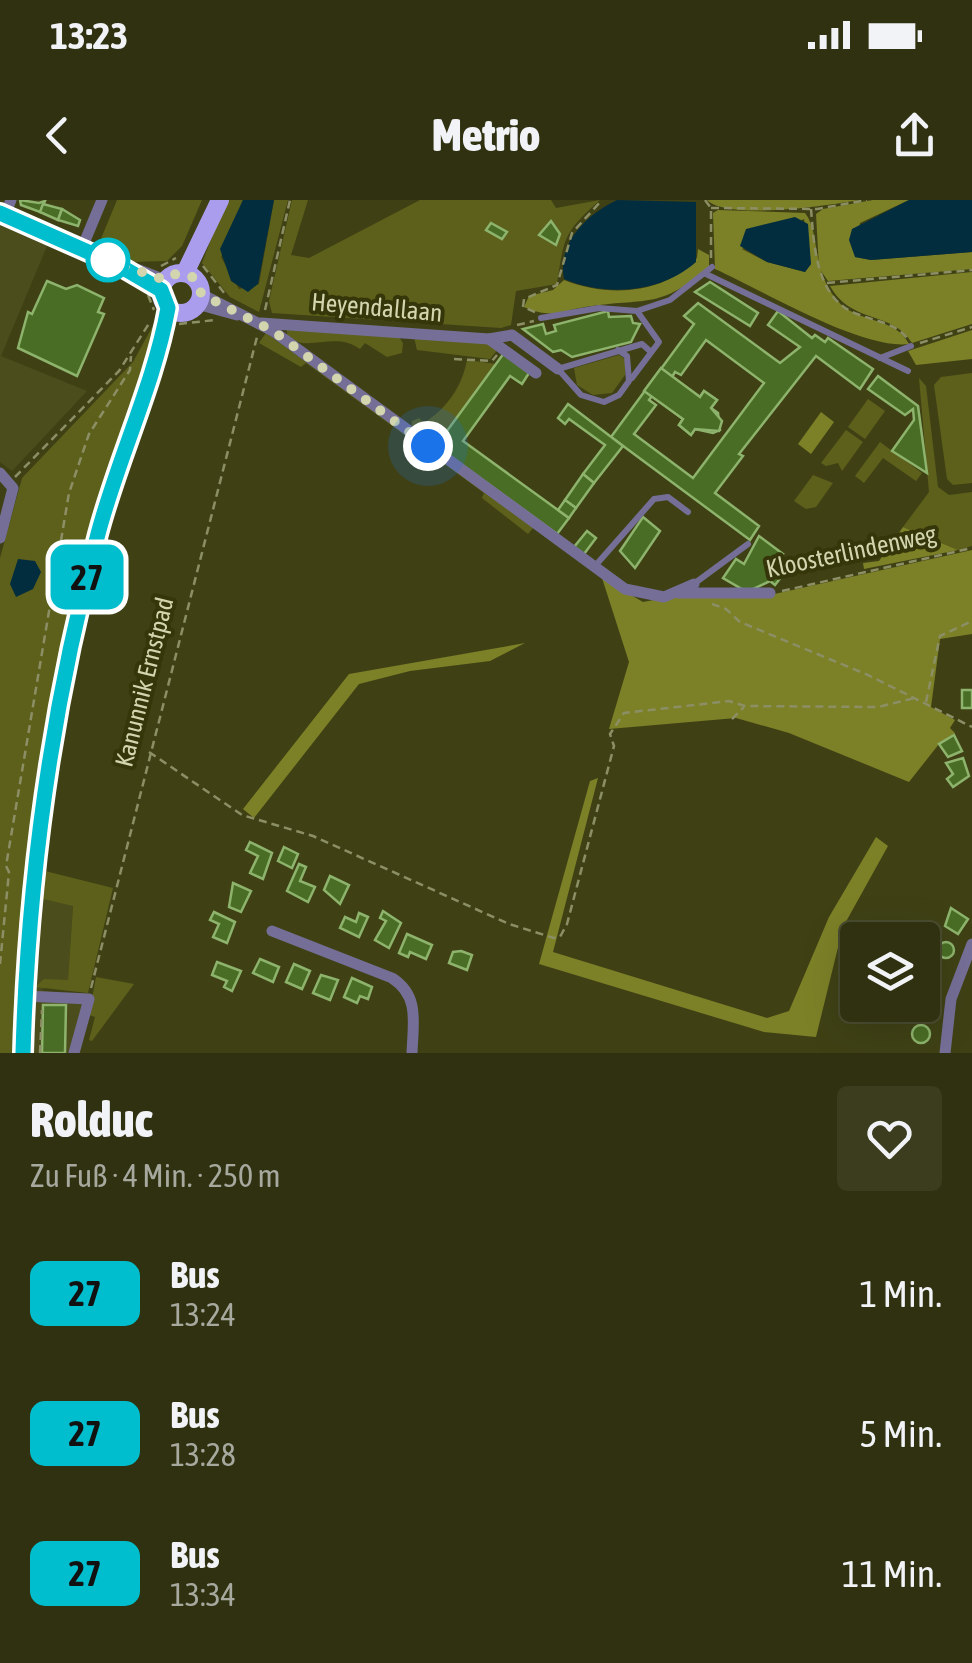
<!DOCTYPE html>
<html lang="de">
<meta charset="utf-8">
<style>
body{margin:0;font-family:"Asap Condensed",sans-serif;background:#3b3d1e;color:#f1f3f6;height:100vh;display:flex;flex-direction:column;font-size:38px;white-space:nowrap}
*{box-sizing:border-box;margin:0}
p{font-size:32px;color:#a7a99f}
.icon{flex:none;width:55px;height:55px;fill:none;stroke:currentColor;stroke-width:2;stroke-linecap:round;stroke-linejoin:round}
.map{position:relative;height:853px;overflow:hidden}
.sheet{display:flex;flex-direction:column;background:#2f3110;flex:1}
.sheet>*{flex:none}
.badge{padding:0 20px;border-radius:15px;font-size:35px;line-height:65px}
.fabs{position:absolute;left:840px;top:722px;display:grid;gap:20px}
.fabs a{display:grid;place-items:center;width:100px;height:100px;border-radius:10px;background:#2f3110;box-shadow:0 10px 40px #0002,0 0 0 2px #4a4c30;font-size:50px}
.you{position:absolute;width:50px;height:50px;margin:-25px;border:8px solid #fff;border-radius:50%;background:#1a73e8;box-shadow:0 0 0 15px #1a73e833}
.map>.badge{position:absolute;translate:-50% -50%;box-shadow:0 0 0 5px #fff}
.round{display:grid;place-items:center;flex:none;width:105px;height:105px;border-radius:10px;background:#3b3d1e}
.head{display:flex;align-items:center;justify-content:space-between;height:170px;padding:0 30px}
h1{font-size:48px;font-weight:800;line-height:75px}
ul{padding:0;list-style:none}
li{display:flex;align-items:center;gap:30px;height:140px;padding:0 30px}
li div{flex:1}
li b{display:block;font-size:38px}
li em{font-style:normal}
li .badge{min-width:110px;font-weight:700;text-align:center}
.status{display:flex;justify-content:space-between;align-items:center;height:70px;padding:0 50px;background:#2f3110;direction:ltr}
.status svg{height:28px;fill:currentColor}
header{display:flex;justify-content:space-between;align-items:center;height:130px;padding:0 30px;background:#2f3110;font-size:45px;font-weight:800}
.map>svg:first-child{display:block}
.built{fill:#4b4d1c}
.green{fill:#5d601a}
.forest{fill:#7c8027;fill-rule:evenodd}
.water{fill:#022d3f}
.building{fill:#496d24;stroke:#8db36c;stroke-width:2.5;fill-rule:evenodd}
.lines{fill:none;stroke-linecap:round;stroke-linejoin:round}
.path{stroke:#8c8f65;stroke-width:2.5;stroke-dasharray:8 5;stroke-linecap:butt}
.service{stroke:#756f97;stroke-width:6}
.minor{stroke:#756f97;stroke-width:11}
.primary{stroke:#ab9dee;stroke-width:18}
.line-casing{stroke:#fff;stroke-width:22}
.line{stroke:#00becd;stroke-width:15}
.walk{stroke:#d2d5ae;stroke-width:10;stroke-dasharray:0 18}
.stop-dot{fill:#fff;stroke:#00becd;stroke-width:5}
.labels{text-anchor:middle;stroke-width:8;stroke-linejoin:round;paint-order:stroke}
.street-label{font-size:25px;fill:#d2d5ae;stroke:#353609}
</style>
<div class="status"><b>13:23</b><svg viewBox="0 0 49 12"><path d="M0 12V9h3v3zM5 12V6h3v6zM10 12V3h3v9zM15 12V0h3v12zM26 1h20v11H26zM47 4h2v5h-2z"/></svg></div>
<header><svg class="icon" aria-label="back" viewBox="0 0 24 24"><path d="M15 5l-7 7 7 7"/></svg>Metrio<svg class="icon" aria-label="share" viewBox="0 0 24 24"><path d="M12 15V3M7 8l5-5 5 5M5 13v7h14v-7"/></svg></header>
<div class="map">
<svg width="972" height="853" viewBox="0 0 972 853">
<rect width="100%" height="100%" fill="#3f4115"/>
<g class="built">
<polygon points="0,25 47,46 1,156 87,191 12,271 0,262"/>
<polygon points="39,698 73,705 68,781 40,790 86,797 72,853 22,853"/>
</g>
<g class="green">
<polygon points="117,0 202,0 182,46 167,61 130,62 98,46"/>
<polygon points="226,0 243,0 221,57 239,89 259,84 274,0 288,0 259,112 230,97 202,63"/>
<path d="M292,0H308L291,55L309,58L420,0H551L556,8L600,0C563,33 564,38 557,84L516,91L511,125L501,128L272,113L269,101Z"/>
<path d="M156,120L161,124C111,274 58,423 36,580C24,670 20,762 13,853H0V358L22,278L133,162Z"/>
<path d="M287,130L397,134L403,143L402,153L387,157L365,143L360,149C335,131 310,152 287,138Z"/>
<polygon points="266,133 534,327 528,334 482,298 484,293 306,163 301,167 259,143"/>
<polygon points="414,137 491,144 498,149 490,159 417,150"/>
<polygon points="619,155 625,159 625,175 612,193 593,195 577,185 574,168"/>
<path d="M467,160L496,164L436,246L411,229L412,221L419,218L424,223C447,208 462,187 467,160Z"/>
<polygon points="972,173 972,283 953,285 947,279 934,185 941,177"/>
<polygon points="919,178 926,186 938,287 949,295 972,292 972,346 958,350 903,327 929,292"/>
<polygon points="868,199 885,211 865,239 848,227"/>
<polygon points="846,230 863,242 842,271 838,263 826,266 821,263"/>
<polygon points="880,242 922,273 916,281 883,258 864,283 855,276"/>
<polygon points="813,275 833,283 816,307 806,309 794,301"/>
<polygon points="41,670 113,688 88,793 35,787 44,779 68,780 73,706 39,698"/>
<polygon points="96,777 134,784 92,841 89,840 95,817 89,815"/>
</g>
<g class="forest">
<path d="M707,0H860C829,5 729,21 707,0Z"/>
<polygon points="873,0 909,0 860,23 855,57 871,60 972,52 972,69 828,81 819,68 816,14 823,9"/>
<path d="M718,10L805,13C821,33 810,68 837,100C856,124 895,116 909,144C861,150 762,90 715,69L713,13ZM804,19L811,64L805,72L767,62L742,49Z"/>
<path d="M698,49L709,55V66C662,109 647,98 592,106C559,110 555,120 524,107L529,96L553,90L564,80C609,98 665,94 697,58Z"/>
<path d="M972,72V124L912,143C892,110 852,125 830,86Z"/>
<polygon points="972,130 972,159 916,165 908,151"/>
<polygon points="821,212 834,222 811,254 798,244"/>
<polygon points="903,327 958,350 864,369 863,363 879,361"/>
<polygon points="972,350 972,434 940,439 931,507 955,520 950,528 955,533 939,544 909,582 789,533 736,518 609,529 629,462 602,378 643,402 680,395 770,395"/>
<polygon points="525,443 490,461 410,471 359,484 254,618 243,609 349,474"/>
<polygon points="598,578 553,752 767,818 789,811 829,717 876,637 888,646 843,727 816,837 764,832 539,764 590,581"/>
</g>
<g class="water">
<polygon points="243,0 274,0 258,84 248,92 231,81 220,49"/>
<path d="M617,0L696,2V62C661,93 607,97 564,79C557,43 586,15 617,0Z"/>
<polygon points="909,0 972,0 972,52 871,60 855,57 849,40 852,29"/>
<polygon points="795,17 808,24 811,64 805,72 767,62 740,46 746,29"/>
<polygon points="18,359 35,361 41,372 33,389 16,397 10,384"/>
</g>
<g class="building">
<polygon points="20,0 39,3 45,1 40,12 21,5"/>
<polygon points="43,4 62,9 58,20 40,12"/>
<polygon points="62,9 80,20 78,26 58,20"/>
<polygon points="551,21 560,34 556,45 539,35"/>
<polygon points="491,23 507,32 502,39 486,30"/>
<polygon points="47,81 66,89 77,85 104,98 98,112 104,114 77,176 18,148 28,112 32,114"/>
<polygon points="710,82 758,113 750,126 695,92"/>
<path d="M698,103L780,163L800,147L768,125L778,111L812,138L815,135L825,142L828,138L873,169L860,189L816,156L739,254L743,256L715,293L759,326L750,340L611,237L694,124L684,116ZM706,140L764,183L693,278L634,234L656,205L649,200L652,196L683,219L679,225L691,235L695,229L713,233L720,230L718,213L711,208L717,200L704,191L700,197L672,177L675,172L681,175Z"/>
<polygon points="608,111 609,117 631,116 633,123 640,124 631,142 572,157 561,150 553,152 523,129 543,124 546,134 556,131 554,125"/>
<polygon points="504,153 529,173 522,184 510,176 463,241 569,318 557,334 436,246"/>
<polygon points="661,168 700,197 704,191 717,200 711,208 722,221 719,231 695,229 691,235 679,225 683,219 644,191"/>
<polygon points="878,176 918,206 927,273 892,251 914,220 913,209 905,215 868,189"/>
<polygon points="568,204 623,246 594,283 583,274 605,245 569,219 565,224 558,218"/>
<polygon points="583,274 594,283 576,308 565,300"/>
<polygon points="565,300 576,308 569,318 558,310"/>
<polygon points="643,317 660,331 635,368 620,351"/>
<polygon points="587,331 596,338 584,354 574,347"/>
<polygon points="759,336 783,354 775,364 785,372 775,385 770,381 747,392 723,378 736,359 744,364"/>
<rect x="962" y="490" width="10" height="18"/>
<polygon points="954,535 962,551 948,557 939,544"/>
<polygon points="963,558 969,576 953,587 947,579 953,574 946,563"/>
<polygon points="250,642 272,653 263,679 250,673 258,656 246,650"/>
<polygon points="284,647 298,654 292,668 278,661"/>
<polygon points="299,664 306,667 300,681 315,687 308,702 287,691"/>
<polygon points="330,676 349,685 340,704 324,690"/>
<polygon points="233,683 251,691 241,712 229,707"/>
<polygon points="951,708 968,719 958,734 945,726"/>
<polygon points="383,711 401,723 389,748 375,740 386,721 380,718"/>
<polygon points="214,712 235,722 227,743 213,737 219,724 210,720"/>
<polygon points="359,713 368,717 359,737 340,728 345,717 356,722"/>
<polygon points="407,734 432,745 426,759 410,752 408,757 399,753"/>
<circle cx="946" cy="750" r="8"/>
<polygon points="461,751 472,755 467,770 449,763 453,752"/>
<polygon points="260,759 279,767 273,782 253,773"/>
<polygon points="217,762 241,771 232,791 224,787 227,781 212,775"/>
<polygon points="922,762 938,767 931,788 922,785"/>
<polygon points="294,764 310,771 302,789 286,782"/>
<polygon points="321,775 338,780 330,800 313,793"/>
<polygon points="352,778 372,787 368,799 360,796 357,803 344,797"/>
<polygon points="43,805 66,805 65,853 42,853"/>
<circle cx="921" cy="834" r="9"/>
</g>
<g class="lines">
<g class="path">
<polyline points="705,0 711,8 711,61"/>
<polyline points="711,8 817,9 867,0"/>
<path d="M811,9C814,46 816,99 857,114C875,121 895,123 907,138"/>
<polyline points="161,66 176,58"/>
<polyline points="203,66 225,94"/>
<polyline points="827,83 972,70"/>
<polyline points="148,95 154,110"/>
<polyline points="265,110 290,0"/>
<polyline points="535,112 523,107 524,99 557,85 572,33 602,0"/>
<polyline points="179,124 215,120"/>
<polyline points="517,125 534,121"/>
<polyline points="920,143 972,127"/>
<polyline points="454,159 492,161 497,155"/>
<polyline points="15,277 119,171 150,122"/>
<polyline points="782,391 972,348"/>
<polyline points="712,404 726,409 740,422 868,475 972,527"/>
<polyline points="926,502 940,436 972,421"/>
<polyline points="732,519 744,507"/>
<polyline points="149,552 242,615 313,636 509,724 554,738 560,737 567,724 614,546 610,534 624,513 729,501 745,506 878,507 915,498"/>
<polyline points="0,764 9,672 6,666 69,293 89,234 130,170 131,156"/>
<polyline points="91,788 257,137"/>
<polyline points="40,853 42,810"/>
</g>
<g class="service">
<polyline points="706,74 908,171"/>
<polyline points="541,118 599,108 637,111 670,100 712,67"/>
<polyline points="618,150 627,156 629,181 619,195 604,202 581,195 558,169 642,144 651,152"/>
<polyline points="880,158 911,146"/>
<polyline points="632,178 659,142 637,111"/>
<polyline points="595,366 654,299 668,297 688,312"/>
<polyline points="695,383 748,344"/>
</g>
<g class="minor">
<polyline points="0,13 107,59 161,90"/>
<polyline points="5,15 11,0"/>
<polyline points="82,48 102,0"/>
<polyline points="139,70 165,80"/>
<polyline points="201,94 273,131 625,389 664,397 694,384"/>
<polyline points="197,104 237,115"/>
<polyline points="261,123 489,139 512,135 558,169"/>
<polyline points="489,139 536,173"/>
<polyline points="0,273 13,288 0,338"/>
<polyline points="679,393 770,393"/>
<path d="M272,731L392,778C420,796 413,823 412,853"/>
<polyline points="25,796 89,799 74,853"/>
<polyline points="945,853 951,799 972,744"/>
</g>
<g class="primary">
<polyline points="185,73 220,0"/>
<circle cx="181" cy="93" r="20"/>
<path d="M23,853C28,677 53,504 98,334C118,258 153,185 168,108"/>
</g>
</g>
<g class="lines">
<defs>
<path id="line" d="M0,13L120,66L161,90L168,108C154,185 118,258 98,334C52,504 28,676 23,853"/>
</defs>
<use href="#line" class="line-casing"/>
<use href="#line" class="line"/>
<path class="walk" d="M108,60L165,80C181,67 198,74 201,94L273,131L428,246"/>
</g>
<circle class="stop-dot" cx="108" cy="60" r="20"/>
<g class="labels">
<g class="street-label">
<text transform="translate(377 107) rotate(5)" y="9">Heyendallaan</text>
<text transform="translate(851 351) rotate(-12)" y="9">Kloosterlindenweg</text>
<text transform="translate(144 482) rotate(-76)" y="9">Kanunnik Ernstpad</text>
</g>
</g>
</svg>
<div class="fabs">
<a><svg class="icon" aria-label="layers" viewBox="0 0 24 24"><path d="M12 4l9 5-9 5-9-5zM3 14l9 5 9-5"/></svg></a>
</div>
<div class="you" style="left:428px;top:246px"></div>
<b class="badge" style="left:87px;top:377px;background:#00becd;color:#111">27</b>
</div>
<section class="sheet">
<div class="head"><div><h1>Rolduc</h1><p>Zu Fuß · 4 Min. · 250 m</p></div><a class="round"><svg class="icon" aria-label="heart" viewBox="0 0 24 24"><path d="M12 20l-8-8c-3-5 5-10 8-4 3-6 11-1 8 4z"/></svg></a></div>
<ul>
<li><span class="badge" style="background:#00becd;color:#111">27</span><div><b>Bus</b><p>13:24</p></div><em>1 Min.</em></li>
<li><span class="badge" style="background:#00becd;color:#111">27</span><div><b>Bus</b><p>13:28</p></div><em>5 Min.</em></li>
<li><span class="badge" style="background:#00becd;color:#111">27</span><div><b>Bus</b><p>13:34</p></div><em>11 Min.</em></li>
</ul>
</section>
